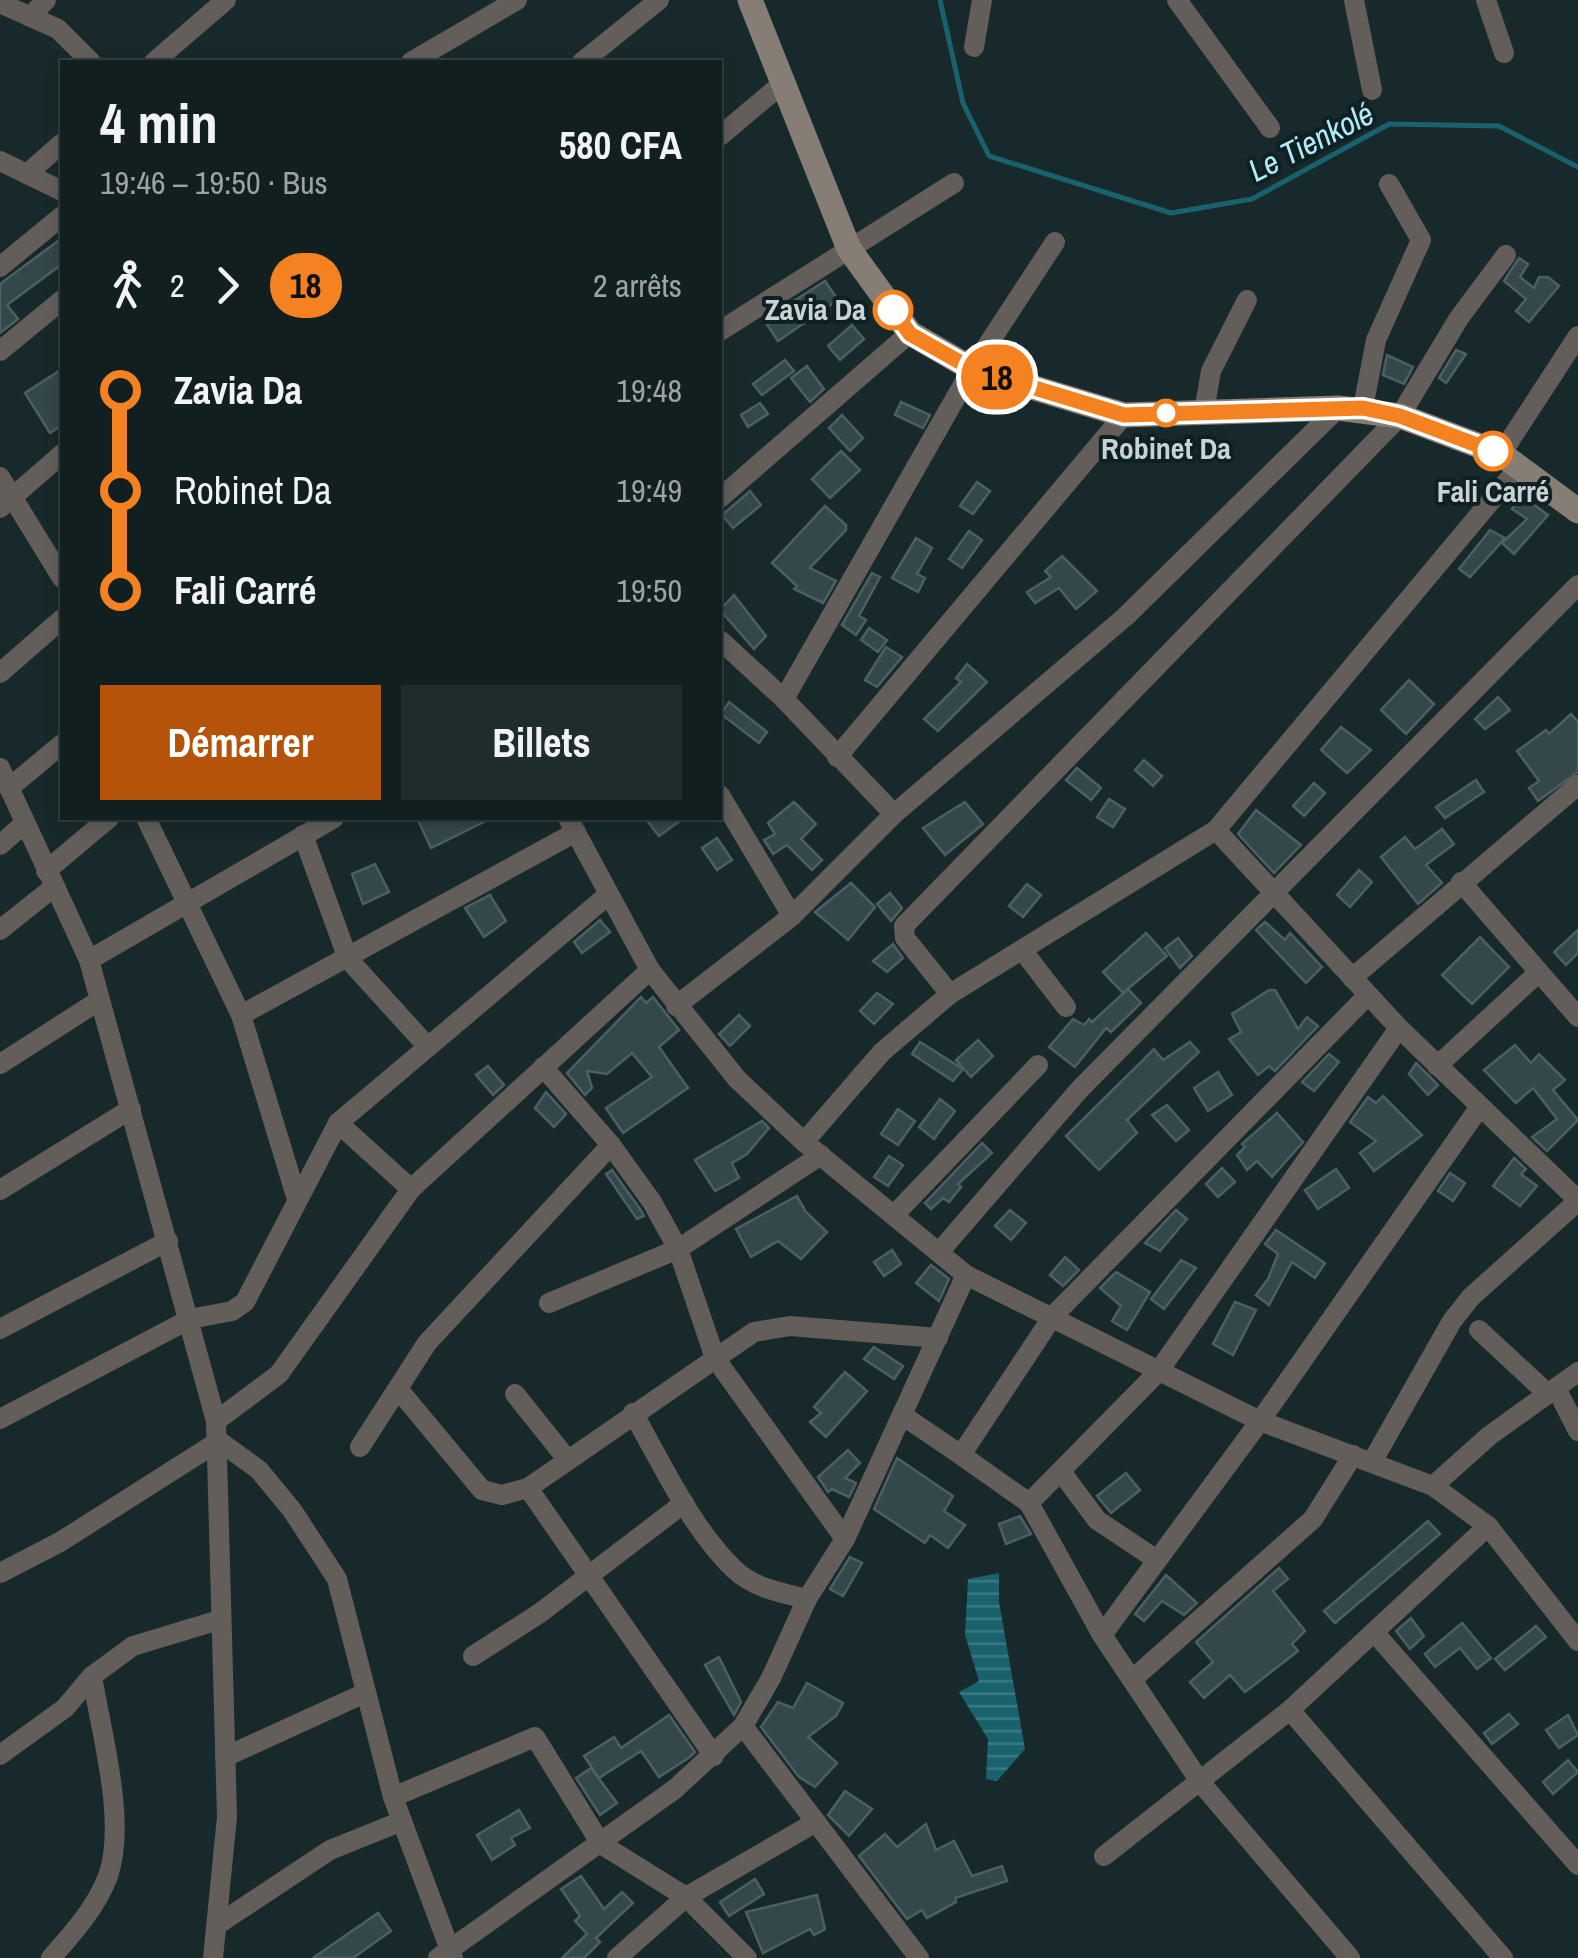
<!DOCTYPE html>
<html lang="fr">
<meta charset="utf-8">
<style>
body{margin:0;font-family:"Archivo Narrow",sans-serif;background:#1f2c2e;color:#f1f3f6;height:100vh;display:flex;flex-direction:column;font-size:38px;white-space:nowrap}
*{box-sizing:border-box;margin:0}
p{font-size:32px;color:#9ca2a5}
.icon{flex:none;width:55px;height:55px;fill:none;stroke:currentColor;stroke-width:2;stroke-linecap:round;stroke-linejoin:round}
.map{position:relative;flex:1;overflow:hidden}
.drawer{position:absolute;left:60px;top:60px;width:662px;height:760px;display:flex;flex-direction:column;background:#121f21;border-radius:0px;box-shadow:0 5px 15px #0003,0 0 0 2px #313d3f}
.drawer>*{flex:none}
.badge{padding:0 20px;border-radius:32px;font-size:35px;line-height:65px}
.map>.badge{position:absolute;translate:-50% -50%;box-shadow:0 0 0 5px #fff}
.legs{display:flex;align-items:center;gap:15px;height:110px;padding:0 40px;font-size:32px}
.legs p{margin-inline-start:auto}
.headline{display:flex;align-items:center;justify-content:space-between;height:170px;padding:0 40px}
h1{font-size:55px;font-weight:700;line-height:75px}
.primary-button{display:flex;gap:20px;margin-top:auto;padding:20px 40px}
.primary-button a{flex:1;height:115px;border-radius:0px;background:#b45309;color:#fff;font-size:40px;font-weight:700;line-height:115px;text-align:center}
.primary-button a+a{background:#1f2c2e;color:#f1f3f6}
ul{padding:0 40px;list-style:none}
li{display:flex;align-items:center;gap:35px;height:100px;font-size:38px}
li i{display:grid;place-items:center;width:15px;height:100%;margin:0 12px;background:currentColor}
li i::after{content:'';width:25px;height:25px;margin:-12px;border:8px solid;border-radius:50%;background:#121f21}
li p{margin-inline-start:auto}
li:first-child i{background:linear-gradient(#0000 50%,currentColor 0)}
li:last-child i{background:linear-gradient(currentColor 50%,#0000 0)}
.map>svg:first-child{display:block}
.water{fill:url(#water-rules)}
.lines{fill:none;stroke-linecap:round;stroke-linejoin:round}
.stream{stroke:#19626d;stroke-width:5}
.building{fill:#34474a;stroke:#4c5f63;stroke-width:2.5}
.street{stroke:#635e59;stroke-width:20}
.secondary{stroke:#867d75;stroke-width:25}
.line-1-casing{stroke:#fff;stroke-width:22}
.line-1{stroke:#f58220;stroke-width:15}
.stop-1-dot{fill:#fff;stroke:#f58220;stroke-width:5}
.labels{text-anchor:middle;stroke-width:8;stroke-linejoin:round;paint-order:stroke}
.stop-label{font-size:30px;font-weight:bold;fill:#c9d3d5;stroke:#0e2023}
.water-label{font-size:32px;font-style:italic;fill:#b3ebf5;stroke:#0e2023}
</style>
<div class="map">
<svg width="1578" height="1958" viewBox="0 0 1578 1958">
<defs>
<pattern id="water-rules" width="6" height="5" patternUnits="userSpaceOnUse" patternTransform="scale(2.5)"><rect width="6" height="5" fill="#19626d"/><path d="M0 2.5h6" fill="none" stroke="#397881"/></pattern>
</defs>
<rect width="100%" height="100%" fill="#18292c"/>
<polygon class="water" points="999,1573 999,1602 1025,1749 997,1781 986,1779 988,1739 959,1692 979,1681 965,1635 968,1579"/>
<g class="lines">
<polyline class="stream" points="940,0 963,103 989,156 1171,213 1252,199 1389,124 1499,126 1578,167"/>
</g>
<g class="building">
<polygon points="62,238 62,264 7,305 18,319 0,333 0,284"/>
<polygon points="1519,258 1528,264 1520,277 1534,288 1539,277 1548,277 1559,286 1529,322 1516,311 1526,299 1504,281"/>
<polygon points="825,281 838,300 778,341 764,320"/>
<polygon points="852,325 864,339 840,360 828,346"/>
<polygon points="1456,350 1466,354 1446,383 1439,378"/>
<polygon points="1387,355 1413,367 1404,384 1383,375"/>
<polygon points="785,360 794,371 762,395 753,384"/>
<polygon points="807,366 824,389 810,402 791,378"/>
<polygon points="62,369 62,425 50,433 25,393"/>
<polygon points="901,402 930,415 923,428 895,415"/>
<polygon points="760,403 768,414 748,427 741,415"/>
<polygon points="842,415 863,438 850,451 829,428"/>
<polygon points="841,451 860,470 830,498 812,479"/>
<polygon points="977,482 990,491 973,514 960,506"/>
<polygon points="750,491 761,505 733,528 722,515"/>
<polygon points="1522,496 1548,515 1514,554 1502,543 1527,519 1512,509"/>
<polygon points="825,506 846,525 846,530 810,568 836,581 823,603 794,589 797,586 772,563"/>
<polygon points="1490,530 1505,538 1470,577 1459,569"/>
<polygon points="969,531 982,540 962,568 949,559"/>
<polygon points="916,538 932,548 917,574 925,578 918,592 892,578"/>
<polygon points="1062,556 1097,591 1076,609 1059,588 1035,603 1027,592 1051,577 1045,571"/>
<polygon points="872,573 880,577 859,616 866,620 856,635 842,625"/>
<polygon points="734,595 766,636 754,649 720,610"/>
<polygon points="869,628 887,640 878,652 861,640"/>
<polygon points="886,647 902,657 877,687 865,680"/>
<polygon points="967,664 987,682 938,731 924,719 961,682 956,678"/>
<polygon points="1409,680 1434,704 1406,734 1381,710"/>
<polygon points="1498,697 1510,710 1485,729 1475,719"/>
<polygon points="729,702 767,732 759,743 721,714"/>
<polygon points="1571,714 1578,722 1578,772 1538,801 1529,788 1539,781 1517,751 1546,730 1549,734"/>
<polygon points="1341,727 1371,750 1347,773 1321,750"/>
<polygon points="1144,760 1162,776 1153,786 1135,770"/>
<polygon points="1077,768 1101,788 1091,800 1066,780"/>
<polygon points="1476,780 1484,792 1445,818 1436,807"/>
<polygon points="1314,783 1325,793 1304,816 1293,806"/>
<polygon points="1109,799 1125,809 1113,827 1097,817"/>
<polygon points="794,802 816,824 801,839 822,860 812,870 787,845 773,854 764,840 775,834 768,823"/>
<polygon points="965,802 983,824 945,855 923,828"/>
<polygon points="1256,810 1301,845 1274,873 1238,834"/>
<polygon points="417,818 492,818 431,848"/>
<polygon points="645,818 684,818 659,836"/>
<polygon points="1442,829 1454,844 1426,865 1442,883 1418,904 1381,857 1405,837 1415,849"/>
<polygon points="717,838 732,860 717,870 702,848"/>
<polygon points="375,864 389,892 363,904 352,874"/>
<polygon points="1359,870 1372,882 1350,907 1337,895"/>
<polygon points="851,883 875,907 848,940 815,912"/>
<polygon points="1027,884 1041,895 1023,917 1009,906"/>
<polygon points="890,893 902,908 891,921 877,904"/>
<polygon points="490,895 506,921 484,937 465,908"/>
<polygon points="600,920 610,932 582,953 574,942"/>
<polygon points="1265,922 1285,940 1290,933 1322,967 1306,983 1256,930"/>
<polygon points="1578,930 1578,953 1566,965 1554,952"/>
<polygon points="1146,933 1167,956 1123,993 1103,972"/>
<polygon points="1480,937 1509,967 1472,1004 1442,975"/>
<polygon points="1178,938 1192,956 1180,968 1165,948"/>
<polygon points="893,944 903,958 887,972 873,961"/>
<polygon points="1128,989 1141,1003 1111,1032 1106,1028 1075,1067 1049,1047 1073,1019 1084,1025 1089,1019 1092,1022"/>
<polygon points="1269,990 1275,990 1298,1029 1307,1017 1318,1026 1275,1071 1269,1066 1258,1075 1229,1039 1241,1032 1232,1014"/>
<polygon points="877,993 893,1004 874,1024 860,1011"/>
<polygon points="641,997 646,1003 653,997 679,1030 659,1047 688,1088 623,1133 606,1108 652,1077 632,1053 607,1074 587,1071 592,1088 585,1095 567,1073"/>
<polygon points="739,1015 750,1026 730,1046 719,1034"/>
<polygon points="978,1040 993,1056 971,1077 956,1060"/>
<polygon points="920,1042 963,1069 953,1081 912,1054"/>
<polygon points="1190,1042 1199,1052 1127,1120 1137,1133 1099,1170 1066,1136 1154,1049 1163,1060"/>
<polygon points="1515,1045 1531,1063 1539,1054 1565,1080 1553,1090 1578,1120 1547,1151 1532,1137 1557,1119 1533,1088 1516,1103 1484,1070"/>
<polygon points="1329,1054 1339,1062 1314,1091 1302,1082"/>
<polygon points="1416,1063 1438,1085 1428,1095 1409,1074"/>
<polygon points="488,1066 504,1085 493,1095 476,1075"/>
<polygon points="1218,1072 1232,1095 1208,1111 1194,1088"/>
<polygon points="546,1092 566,1114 554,1127 535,1108"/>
<polygon points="1383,1096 1422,1135 1374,1171 1360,1153 1376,1141 1350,1122 1368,1097 1376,1103"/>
<polygon points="940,1099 955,1111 934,1139 919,1127"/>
<polygon points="1167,1105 1189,1130 1176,1141 1152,1115"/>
<polygon points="898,1109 915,1121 898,1145 881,1134"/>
<polygon points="1277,1113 1303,1142 1272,1177 1257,1161 1247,1170 1237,1155 1245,1147 1242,1144"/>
<polygon points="762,1121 769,1128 747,1154 732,1163 739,1178 715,1191 695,1160"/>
<polygon points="982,1143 992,1153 958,1184 961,1187 949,1202 943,1198 931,1209 925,1203"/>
<polygon points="889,1156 903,1165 888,1186 874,1177"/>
<polygon points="1514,1158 1526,1169 1521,1174 1537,1186 1520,1206 1493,1186"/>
<polygon points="1222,1168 1235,1182 1218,1197 1206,1184"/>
<polygon points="1336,1169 1349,1188 1318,1209 1305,1190"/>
<polygon points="612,1170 640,1209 644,1216 637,1219 606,1174"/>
<polygon points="1450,1173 1465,1183 1453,1201 1438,1191"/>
<polygon points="797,1196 806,1212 827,1232 801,1259 778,1241 751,1257 736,1229"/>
<polygon points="1010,1210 1026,1223 1011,1240 995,1226"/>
<polygon points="1176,1210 1187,1219 1160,1251 1145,1243"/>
<polygon points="1276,1230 1325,1263 1315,1278 1292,1262 1269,1305 1256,1295 1268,1279 1278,1254 1265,1244"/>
<polygon points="892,1250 901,1264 884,1276 874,1262"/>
<polygon points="1065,1257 1079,1270 1063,1286 1050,1275"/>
<polygon points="1181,1260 1196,1268 1164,1309 1151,1299"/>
<polygon points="931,1265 949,1279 939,1301 916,1283"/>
<polygon points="1116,1272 1150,1292 1127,1330 1112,1321 1121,1306 1100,1288"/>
<polygon points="1235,1302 1256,1310 1233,1355 1213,1344"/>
<polygon points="874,1347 903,1366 894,1379 864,1359"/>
<polygon points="845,1372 867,1391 826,1437 810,1422 821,1413 814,1407"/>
<polygon points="848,1450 860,1463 845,1478 856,1483 849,1497 832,1489 828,1492 818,1477"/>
<polygon points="897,1458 953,1496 944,1511 965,1525 948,1548 930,1535 925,1543 874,1509"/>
<polygon points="1126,1473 1140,1490 1111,1513 1097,1496"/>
<polygon points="1020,1516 1031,1534 1006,1544 999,1524"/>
<polygon points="1428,1521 1440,1534 1335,1623 1324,1611"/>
<polygon points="850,1557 862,1563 843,1596 830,1589"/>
<polygon points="1279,1568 1288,1579 1273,1591 1305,1631 1292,1644 1298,1651 1245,1692 1230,1675 1204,1698 1190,1682 1213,1662 1196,1642"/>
<polygon points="1166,1575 1197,1603 1184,1615 1162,1601 1144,1621 1135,1614"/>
<polygon points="1411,1618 1424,1636 1410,1649 1396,1631"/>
<polygon points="1462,1623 1491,1658 1477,1669 1460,1648 1435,1667 1425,1654"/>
<polygon points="1536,1626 1546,1637 1505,1670 1495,1659"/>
<polygon points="719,1657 741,1702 734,1715 705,1665"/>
<polygon points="807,1683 843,1703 836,1716 808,1737 837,1763 815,1787 799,1777 761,1727 778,1702 793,1708"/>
<polygon points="1509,1714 1518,1724 1492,1744 1484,1733"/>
<polygon points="669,1715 695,1752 690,1757 659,1777 641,1751 599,1778 584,1756 614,1737 621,1748"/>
<polygon points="1568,1715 1578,1735 1559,1748 1546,1730"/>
<polygon points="1568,1760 1578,1772 1553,1794 1543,1782"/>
<polygon points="591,1768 617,1803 600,1815 576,1778"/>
<polygon points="845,1791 872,1809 849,1836 828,1815"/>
<polygon points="519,1810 530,1828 511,1838 515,1845 492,1860 477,1835"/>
<polygon points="926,1824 936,1850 954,1841 972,1876 1002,1866 1007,1881 955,1898 956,1902 927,1918 922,1910 907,1919 859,1856 885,1834 897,1847"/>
<polygon points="581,1876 604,1909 622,1892 633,1903 596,1938 600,1942 584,1958 562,1958 587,1934 575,1921 580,1916 561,1889"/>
<polygon points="755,1879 764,1894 729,1916 720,1902"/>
<polygon points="817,1895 825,1929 814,1935 810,1929 763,1953 746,1912"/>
<polygon points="378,1913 391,1931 353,1958 313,1958"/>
</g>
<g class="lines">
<g class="street">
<polyline points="1177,0 1270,128"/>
<polyline points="1354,0 1372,90"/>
<polyline points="1486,0 1504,53"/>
<polyline points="0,3 58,29 91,62"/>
<polyline points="30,17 46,0"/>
<polyline points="974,47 982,0"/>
<polyline points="154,62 226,0"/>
<polyline points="411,62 517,0"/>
<polyline points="582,62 659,0"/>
<polyline points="720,136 783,83"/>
<polyline points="0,161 62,191"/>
<polyline points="27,174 62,143"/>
<polyline points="0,267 62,216"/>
<polyline points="720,331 954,183"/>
<polyline points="0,351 62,300"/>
<polyline points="1363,408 1376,340 1421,240 1389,184"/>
<polyline points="1204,412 1211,371 1247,300"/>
<polyline points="1501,454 1578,336"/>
<polyline points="0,477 62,578"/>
<polyline points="720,498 910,333"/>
<polyline points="0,508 62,454"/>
<polyline points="720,640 784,699 894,814"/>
<polyline points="0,673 62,619"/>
<polyline points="784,699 972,369 1055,242"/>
<polyline points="837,757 1124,415"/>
<polyline points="0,768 89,960 216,1421 227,1817 213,1958"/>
<polyline points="9,788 62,744"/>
<polyline points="720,795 792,916"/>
<polyline points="146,818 241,1015 297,1199"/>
<polyline points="568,818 650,970 737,1079 804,1142 966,1275 1260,1421 1433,1486 1488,1526 1578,1641"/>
<polyline points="1216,830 1399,1028 1578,1200"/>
<polyline points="303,835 348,959 428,1047"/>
<polyline points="0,845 25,823"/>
<polyline points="46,871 109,818"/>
<polyline points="1461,882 1578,1017"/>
<polyline points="0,930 54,887"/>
<polyline points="1023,951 1066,1007"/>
<polyline points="89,960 334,818"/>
<polyline points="1352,978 1578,785"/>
<polyline points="950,994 905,938 904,926 1400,416 1459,318 1506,255"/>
<polyline points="676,1006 792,916 894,814 1125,617 1338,408"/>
<polyline points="241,1015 576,832"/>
<polyline points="0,1064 100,1000"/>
<polyline points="1437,1066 1539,972"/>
<polyline points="543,1067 611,1145 652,1202 678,1249 715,1358 845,1539"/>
<polyline points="338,1123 411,1189"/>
<polyline points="804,1142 882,1052 950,994 1216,830 1520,466"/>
<polyline points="0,1190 131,1109"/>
<polyline points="895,1214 1038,1065"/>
<polyline points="940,1251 1080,1089 1578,585"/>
<polyline points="549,1303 678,1249 821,1155"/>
<polyline points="0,1329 168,1241"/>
<polyline points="1479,1330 1548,1394"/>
<polyline points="1556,1388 1578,1431"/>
<polyline points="398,1389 482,1490 502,1495 528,1488 754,1332 790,1326 938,1338"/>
<polyline points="515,1394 567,1459"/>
<path d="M633,1413C661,1462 693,1531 735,1570C754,1588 782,1593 807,1599"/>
<polyline points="902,1415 961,1455"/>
<polyline points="0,1419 190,1319 232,1311 245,1302 338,1123 608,895"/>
<polyline points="216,1421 279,1374 411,1189 650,970"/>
<polyline points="360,1447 427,1343 611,1145"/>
<polyline points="1372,1462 1452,1321 1471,1297 1578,1201"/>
<polyline points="1062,1473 1097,1520 1157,1560"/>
<polyline points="1433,1486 1489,1436 1578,1372"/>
<polyline points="528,1488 714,1756"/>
<polyline points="1029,1503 1158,1372 1399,1028"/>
<polyline points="0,1573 60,1542 219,1441 259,1470 292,1510 337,1579 393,1797 453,1958"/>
<polyline points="1374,1632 1578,1865"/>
<polyline points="1102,1635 1260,1421 1479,1108"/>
<polyline points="473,1656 540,1613 684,1503"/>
<polyline points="1134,1678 1313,1519 1353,1455"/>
<polyline points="1290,1710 1503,1958"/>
<polyline points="743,1726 919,1958"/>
<polyline points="0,1755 65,1708 92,1676 133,1646 219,1620"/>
<polyline points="225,1757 365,1693"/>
<polyline points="393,1797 535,1737 601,1844 686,1897 747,1958"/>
<polyline points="1104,1856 1290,1710 1488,1526"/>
<polyline points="217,1925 330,1850 402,1821"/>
<path d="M51,1958C73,1933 96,1908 108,1876C127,1822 101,1732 92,1676"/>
<polyline points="438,1958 675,1789 743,1726 771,1678 807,1599 845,1539 966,1275"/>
<polyline points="617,1958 686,1897 816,1822"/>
<polyline points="1350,1958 1201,1783 1102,1635 1029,1503 961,1455 1053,1316 1368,995"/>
</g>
<polyline class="secondary" points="750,0 849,249 910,333 972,369 1124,415 1338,408 1400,416 1501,454 1578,511"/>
</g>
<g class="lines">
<defs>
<polyline id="line-1" points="893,310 910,334 972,369 1124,415 1363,408 1400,416 1493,451"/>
</defs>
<use href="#line-1" class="line-1-casing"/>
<use href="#line-1" class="line-1"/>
</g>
<g class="stop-1-dot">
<circle cx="893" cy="310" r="18"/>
<circle cx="1166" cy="413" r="12"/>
<circle cx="1493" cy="451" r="18"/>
</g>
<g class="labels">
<g class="stop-label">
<text x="866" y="320" text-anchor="end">Zavia Da</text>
<text x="1166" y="459">Robinet Da</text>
<text x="1493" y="502">Fali Carré</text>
</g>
<g class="water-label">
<text transform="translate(1311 142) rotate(-27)" y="11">Le Tienkolé</text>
</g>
</g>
</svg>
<b class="badge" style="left:997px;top:377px;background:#f58220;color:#111">18</b>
<section class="drawer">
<div class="headline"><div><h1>4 min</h1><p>19:46 – 19:50 · Bus</p></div><b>580 CFA</b></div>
<div class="legs"><svg class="icon" aria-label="walk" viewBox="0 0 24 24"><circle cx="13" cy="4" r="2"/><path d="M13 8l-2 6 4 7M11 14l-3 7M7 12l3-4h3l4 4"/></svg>2<svg class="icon" aria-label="forward" viewBox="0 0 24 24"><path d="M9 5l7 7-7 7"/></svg><b class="badge" style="background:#f58220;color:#111">18</b><p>2 arrêts</p></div>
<ul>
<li><i style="color:#f58220"></i><b>Zavia Da</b><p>19:48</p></li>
<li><i style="color:#f58220"></i><span>Robinet Da</span><p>19:49</p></li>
<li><i style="color:#f58220"></i><b>Fali Carré</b><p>19:50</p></li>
</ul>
<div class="primary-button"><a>Démarrer</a><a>Billets</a></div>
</section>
</div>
